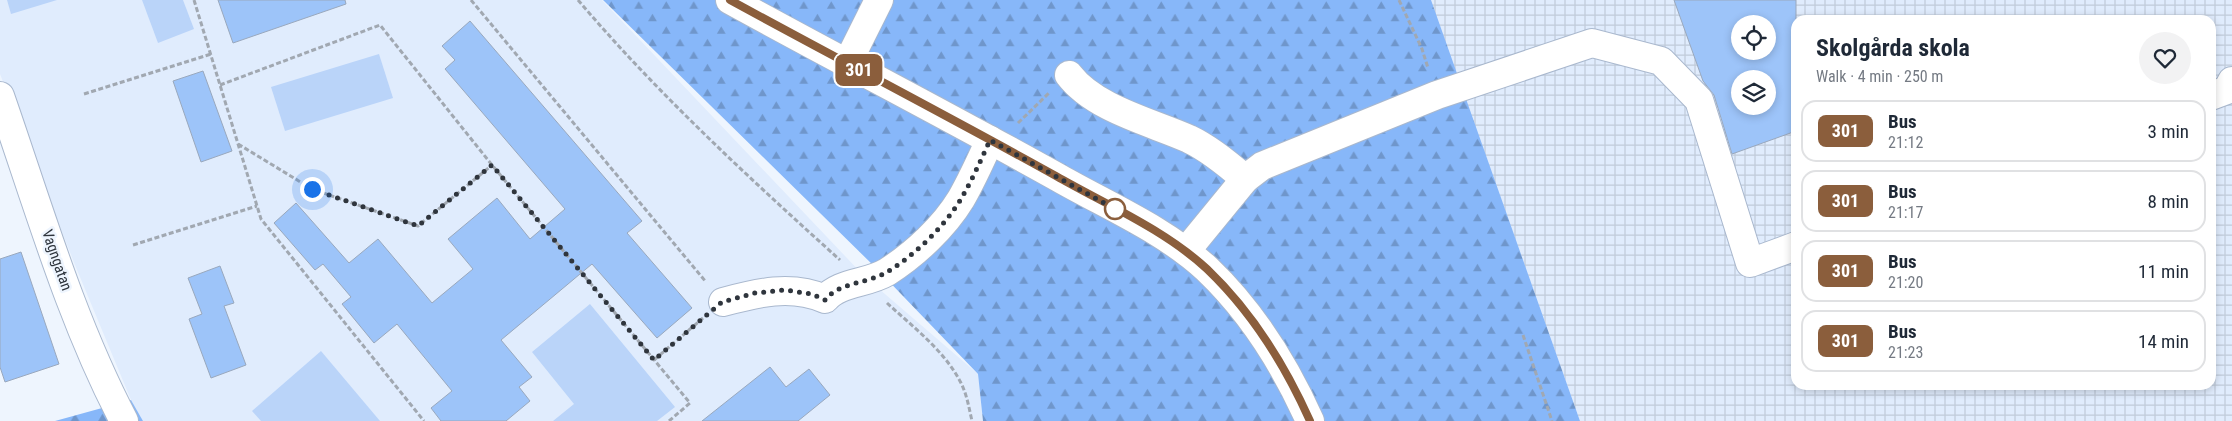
<!DOCTYPE html>
<meta charset="utf-8">
<style>
body{margin:0;font-family:"Roboto Condensed",sans-serif;background:#f2f2f3;color:#1f2937;height:100vh;display:flex;flex-direction:column;font-size:19px;white-space:nowrap}
*{box-sizing:border-box;margin:0}
p{font-size:16px;color:#747a83}
.icon{flex:none;width:28px;height:28px;fill:none;stroke:currentColor;stroke-width:2;stroke-linecap:round;stroke-linejoin:round}
.map{position:relative;flex:1;overflow:hidden}
.side{position:absolute;left:1791px;top:15px;width:425px;height:375px;display:flex;flex-direction:column;background:#fff;border-radius:15px;box-shadow:0 2px 8px #0003}
.side>*{flex:none}
.badge{padding:0 10px;border-radius:8px;font-size:18px;line-height:32px}
.fabs{position:absolute;left:1731px;top:15px;display:grid;gap:10px}
.fabs a{display:grid;place-items:center;width:45px;height:45px;border-radius:50%;background:#fff;box-shadow:0 2px 8px #0003;font-size:25px}
.you{position:absolute;width:25px;height:25px;margin:-12px;border:4px solid #fff;border-radius:50%;background:#1a73e8;box-shadow:0 0 0 8px #1a73e833}
.map>.badge{position:absolute;translate:-50% -50%;box-shadow:0 0 0 2px #fff}
.round{display:grid;place-items:center;flex:none;width:52px;height:52px;border-radius:26px;background:#f2f2f3}
.summary{display:flex;align-items:center;justify-content:space-between;height:85px;padding:0 25px}
h1{font-size:24px;font-weight:700;line-height:38px}
ul{padding:0;list-style:none}
li{display:flex;align-items:center;gap:15px;height:62px;margin:0 10px 8px;padding:0 15px;border:2px solid #e0e1e3;border-radius:15px}
li div{flex:1}
li b{display:block;font-size:19px}
li em{font-style:normal}
li .badge{min-width:55px;font-weight:700;text-align:center}
.map>svg:first-child{display:block}
.built{fill:#e0ecfd}
.industrial{fill:url(#industrial-grid);fill-rule:evenodd}
.forest{fill:url(#forest-firs)}
.park{fill:#bad4f9}
.building{fill:#9dc4f9;stroke:#99a8bd;fill-rule:evenodd}
.lines{fill:none;stroke-linecap:round;stroke-linejoin:round}
.minor-casing{stroke:#a9b8ce;stroke-width:30}
.path{stroke:#a1a8b1;stroke-width:3;stroke-dasharray:5 2.5;stroke-linecap:butt}
.minor{stroke:#fff;stroke-width:28}
.line-casing{stroke:#fff;stroke-width:11}
.line{stroke:#8b5e3c;stroke-width:8}
.walk{stroke:#2f353d;stroke-width:5;stroke-dasharray:0 9}
.stop-dot{fill:#fff;stroke:#8b5e3c;stroke-width:2.5}
.labels{text-anchor:middle;stroke-width:5;stroke-linejoin:round;paint-order:stroke}
.street-label{font-size:15px;fill:#2f353d;stroke:#eef5fe}
</style>
<div class="map">
<svg width="2232" height="421" viewBox="0 0 2232 421">
<defs>
<pattern id="industrial-grid" width="8" height="8" patternUnits="userSpaceOnUse" patternTransform="scale(1.25)"><rect width="8" height="8" fill="#e0ecfd"/><path d="M0 4h8M4 0v8" fill="none" stroke="#c0cbda"/></pattern>
<pattern id="forest-firs" width="22" height="20" patternUnits="userSpaceOnUse" patternTransform="scale(1.25)"><rect width="22" height="20" fill="#87b7f9"/><path d="M5 1l3.5 6h-7zM16 11l3.5 6h-7z" fill="#6f96cb"/></pattern>
</defs>
<rect width="100%" height="100%" fill="#eef5fe"/>
<polygon class="built" points="0,0 602,0 864,276 978,374 983,421 143,421 131,400 75,265 0,74"/>
<path class="industrial" d="M1430,0H2232V421H1580ZM1796,20H2211V385H1796ZM1740,24H1768V51H1740ZM1740,79H1768V106H1740Z"/>
<g class="forest">
<polygon points="603,0 1431,0 1580,421 983,421 978,374 877,269"/>
<polygon points="131,400 143,421 55,421"/>
</g>
<g class="park">
<polygon points="7,0 57,0 11,14"/>
<polygon points="142,0 183,0 194,29 158,43"/>
<polygon points="379,54 393,98 285,131 271,87"/>
<polygon points="590,304 675,407 657,421 553,421 574,404 532,352"/>
<polygon points="321,351 380,421 261,421 252,411"/>
</g>
<g class="building">
<polygon points="218,0 345,0 346,4 233,43"/>
<path d="M1674,0H1796V131L1732,154L1714,95L1703,81ZM1740,24H1768V51H1740ZM1740,79H1768V106H1740Z"/>
<polygon points="470,21 642,221 627,233 692,308 657,338 592,264 501,340 532,377 519,387 530,401 506,421 441,421 431,408 452,391 397,324 374,343 342,304 351,297 323,264 315,270 274,223 296,203 349,263 378,239 432,303 473,269 448,239 497,198 530,239 565,209 445,69 455,60 442,46"/>
<polygon points="203,71 232,151 201,162 173,81"/>
<polygon points="21,252 59,364 5,382 0,367 0,259"/>
<polygon points="220,266 234,303 224,306 246,365 211,378 189,319 202,314 188,278"/>
<polygon points="770,367 786,387 809,369 830,395 798,421 702,421"/>
</g>
<g class="lines">
<defs>
<g id="minor">
<path d="M730,0C839,60 950,117 1059,178C1108,206 1165,230 1207,269C1251,311 1285,365 1310,421"/>
<polyline points="847,64 879,0"/>
<path d="M1069,75C1095,109 1151,122 1189,139C1210,149 1228,164 1245,179"/>
<path d="M0,96C38,205 70,318 124,421"/>
<polyline points="2211,96 2227,90 2232,81"/>
<polyline points="1186,251 1245,179 1262,166 1437,95 1592,43 1661,61 1699,100 1750,263 1796,246"/>
<path d="M723,302C757,293 791,284 825,299C839,282 867,284 887,272C915,254 944,227 961,199C972,180 981,160 990,140"/>
</g>
</defs>
<use href="#minor" class="minor-casing"/>
<g class="path">
<polyline points="194,0 261,219 424,421"/>
<polyline points="471,0 706,282"/>
<path d="M578,0C658,94 748,177 840,260"/>
<polyline points="1399,0 1422,49 1428,68"/>
<polyline points="220,85 380,25 492,165 690,403 669,421"/>
<polyline points="84,94 211,54"/>
<polyline points="1018,123 1049,93"/>
<polyline points="238,144 312,189 418,226 492,165"/>
<polyline points="133,245 257,206"/>
<path d="M887,303C913,327 945,351 961,383C967,395 969,408 972,421"/>
<polyline points="1523,335 1552,421"/>
<polyline points="654,360 703,318"/>
</g>
<use href="#minor" class="minor"/>
</g>
<g class="lines">
<defs>
<path id="line" d="M730,0C838,59 948,116 1056,176C1105,204 1165,230 1207,269C1251,311 1285,365 1310,421"/>
</defs>
<use href="#line" class="line-casing"/>
<use href="#line" class="line"/>
<path class="walk" d="M312,189L418,226L492,165L654,360L722,302L755,293L785,290L812,294L825,300C839,282 867,284 887,272C915,255 944,227 961,199C972,180 981,160 990,140L1115,209"/>
</g>
<circle class="stop-dot" cx="1115" cy="209" r="10"/>
<g class="labels">
<g class="street-label">
<text transform="translate(57 260) rotate(71)" y="5">Vagngatan</text>
</g>
</g>
</svg>
<div class="fabs">
<a><svg class="icon" aria-label="locate" viewBox="0 0 24 24"><circle cx="12" cy="12" r="6"/><path d="M12 2v4M12 18v4M2 12h4M18 12h4"/></svg></a>
<a><svg class="icon" aria-label="layers" viewBox="0 0 24 24"><path d="M12 4l9 5-9 5-9-5zM3 14l9 5 9-5"/></svg></a>
</div>
<div class="you" style="left:312px;top:189px"></div>
<b class="badge" style="left:859px;top:70px;background:#8b5e3c;color:#fff">301</b>
<section class="side">
<div class="summary"><div><h1>Skolgårda skola</h1><p>Walk · 4 min · 250 m</p></div><a class="round"><svg class="icon" aria-label="heart" viewBox="0 0 24 24"><path d="M12 20l-8-8c-3-5 5-10 8-4 3-6 11-1 8 4z"/></svg></a></div>
<ul>
<li><span class="badge" style="background:#8b5e3c;color:#fff">301</span><div><b>Bus</b><p>21:12</p></div><em>3 min</em></li>
<li><span class="badge" style="background:#8b5e3c;color:#fff">301</span><div><b>Bus</b><p>21:17</p></div><em>8 min</em></li>
<li><span class="badge" style="background:#8b5e3c;color:#fff">301</span><div><b>Bus</b><p>21:20</p></div><em>11 min</em></li>
<li><span class="badge" style="background:#8b5e3c;color:#fff">301</span><div><b>Bus</b><p>21:23</p></div><em>14 min</em></li>
</ul>
</section>
</div>
